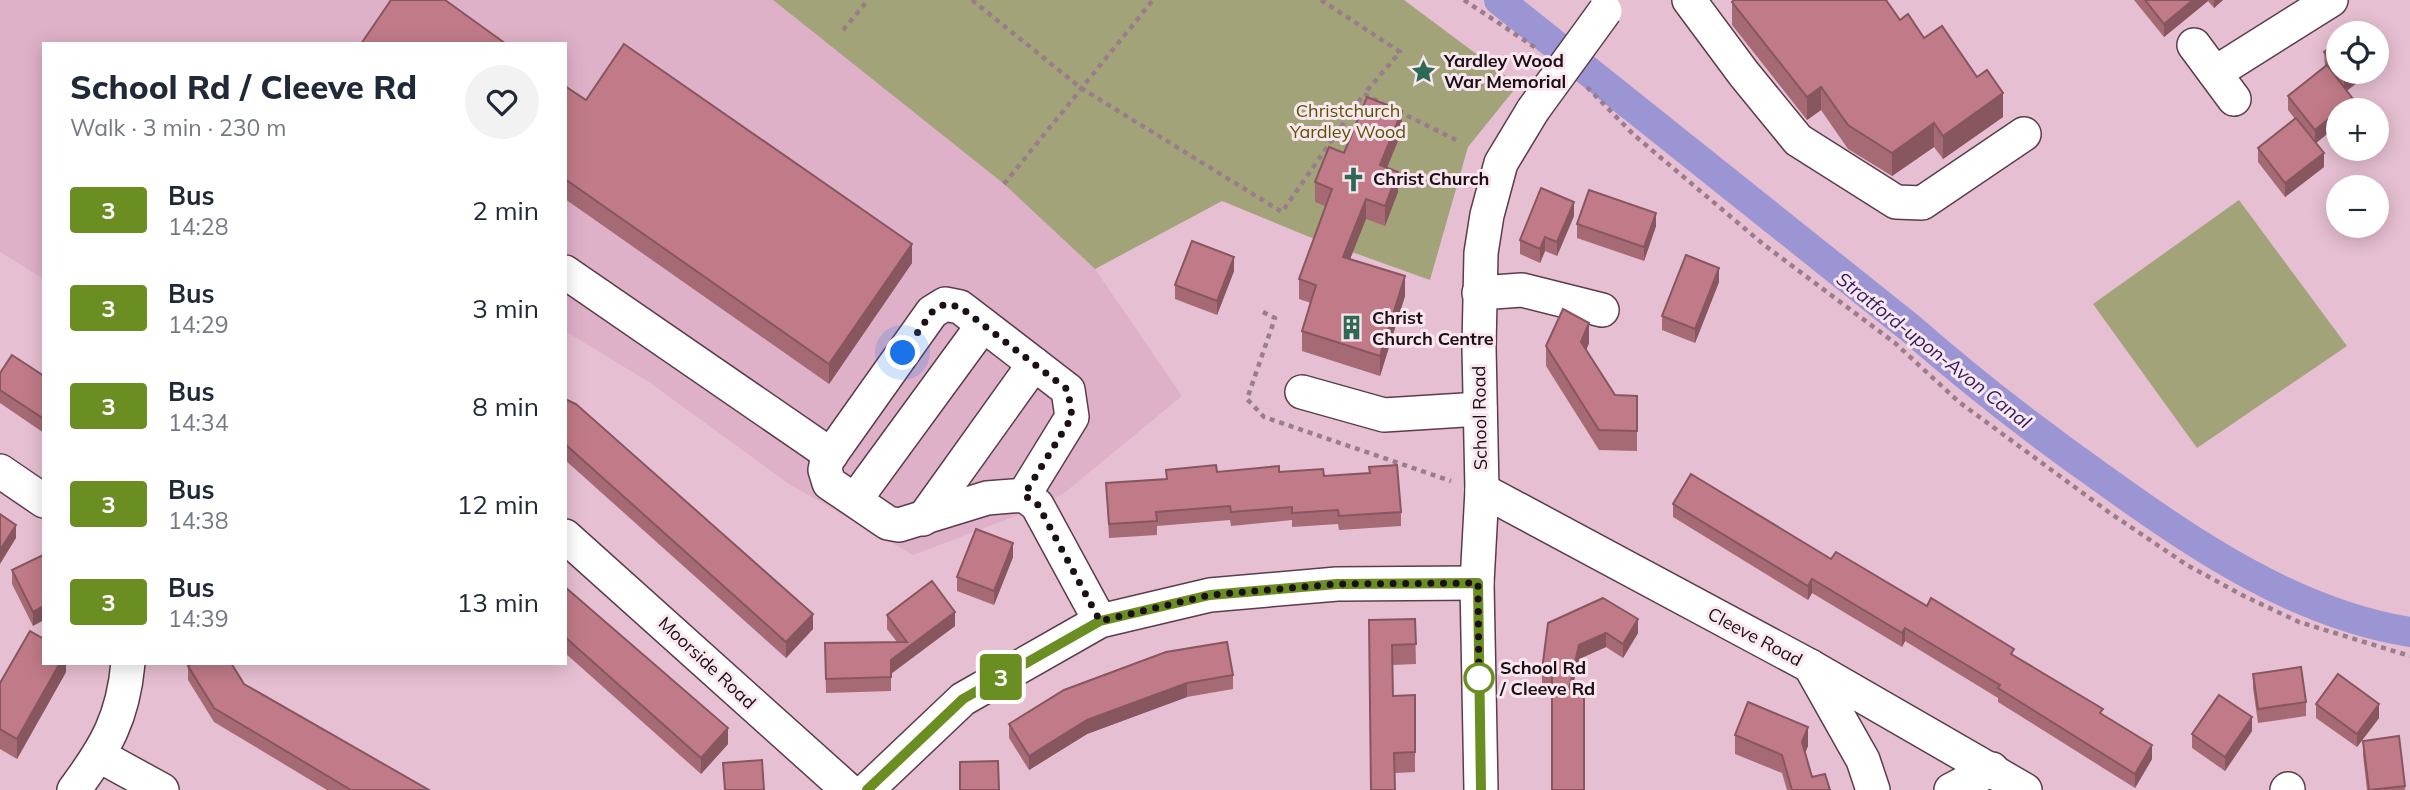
<!DOCTYPE html>
<meta charset="utf-8">
<style>
body{margin:0;font-family:Mulish,sans-serif;background:#f2f2f3;color:#1f2937;height:100vh;display:flex;flex-direction:column;font-size:26px;white-space:nowrap}
*{box-sizing:border-box;margin:0}
p{font-size:23px;color:#747a83}
.icon{flex:none;width:38px;height:38px;fill:none;stroke:currentColor;stroke-width:2;stroke-linecap:round;stroke-linejoin:round}
.map{position:relative;flex:1;overflow:hidden}
.panel{position:absolute;left:42px;top:42px;width:525px;height:623px;display:flex;flex-direction:column;background:#fff;border-radius:0px;box-shadow:0 4px 18px #0003}
.panel>*{flex:none}
.badge{padding:0 14px;border-radius:5px;font-size:24px;line-height:46px}
.controls{position:absolute;left:2326px;top:21px;display:grid;gap:14px}
.controls a{display:grid;place-items:center;width:63px;height:63px;border-radius:50%;background:#fff;box-shadow:0 4px 18px #0003;font-size:35px}
.you{position:absolute;width:35px;height:35px;margin:-18px;border:5px solid #fff;border-radius:50%;background:#1a73e8;box-shadow:0 0 0 10px #1a73e833}
.map>.badge{position:absolute;translate:-50% -50%;box-shadow:0 0 0 4px #fff}
.round{display:grid;place-items:center;flex:none;width:74px;height:74px;border-radius:37px;background:#f2f2f3}
.headline{display:flex;align-items:center;justify-content:space-between;height:119px;padding:0 28px}
h1{font-size:33px;font-weight:800;line-height:52px}
ul{padding:0;list-style:none}
li{display:flex;align-items:center;gap:21px;height:98px;padding:0 28px}
li div{flex:1}
li b{display:block;font-size:26px}
li em{font-style:normal}
li .badge{min-width:77px;font-weight:700;text-align:center}
.map>svg:first-child{display:block}
.built{fill:#dfb1c8}
.green{fill:#a3a37a}
.lines{fill:none;stroke-linecap:round;stroke-linejoin:round}
.canal{stroke:#9b96d3;stroke-width:30}
.minor-casing{stroke:#5c3c4c;stroke-width:36}
.path{stroke:#9a7d8b;stroke-width:4.5;stroke-dasharray:5 5;stroke-linecap:butt}
.minor{stroke:#fff;stroke-width:33}
.minor-bridge-casing{stroke:#5c3c4c;stroke-width:36;stroke-linecap:butt}
.minor-bridge{stroke:#fff;stroke-width:33}
.wall{fill:#a66a75}
.shaded-wall{fill:#87565f}
.building{fill:#c17b88;stroke:#87565f;stroke-width:2}
.line-casing{stroke:#fff;stroke-width:16}
.line{stroke:#6b8e23;stroke-width:10}
.walk{stroke:#1c0f16;stroke-width:7;stroke-dasharray:0 12.6}
.stop-dot{fill:#fff;stroke:#6b8e23;stroke-width:3.5}
.labels{text-anchor:middle;stroke-width:6;stroke-linejoin:round;paint-order:stroke}
.poi-label{font-size:18px;font-weight:bold;fill:#1c0f16;stroke:#fae6ef;text-anchor:start}
.park-label{font-size:18px;fill:#585601;stroke:#fae6ef}
.street-label{font-size:18px;fill:#1c0f16;stroke:#fae6ef}
.stop-label{font-size:18px;font-weight:bold;fill:#1c0f16;stroke:#fae6ef;text-anchor:start}
.water-label{font-size:19px;font-style:italic;fill:#2b1a60;stroke:#fae6ef}
</style>
<div class="map">
<svg width="2410" height="790" viewBox="0 0 2410 790">
<rect width="100%" height="100%" fill="#e6bfd2"/>
<polygon class="built" points="0,0 773,0 1004,184 1095,269 1182,396 1063,494 1013,517 913,555 789,484 649,382 565,331 565,44 44,44 44,279 0,252"/>
<g class="green">
<polygon points="773,0 1404,0 1518,85 1468,147 1430,280 1307,236 1222,201 1095,269 1004,184"/>
<polygon points="2239,200 2347,346 2197,448 2093,304"/>
</g>
<g class="lines">
<path class="canal" d="M1499,0L1910,328C1972,382 2036,432 2103,479C2195,545 2296,614 2410,632"/>
<defs>
<g id="minor">
<polyline points="1689,0 1744,74 1798,140 1896,202 1922,203 2024,134"/>
<polyline points="2194,45 2234,99"/>
<polyline points="2215,73 2331,0"/>
<polyline points="565,272 831,455"/>
<polyline points="1479,293 1522,290 1602,310"/>
<polyline points="1302,392 1384,415 1480,409"/>
<polyline points="0,471 44,501"/>
<polyline points="1482,490 1810,666 2025,790"/>
<polyline points="1024,495 1072,417 1068,390 960,307 945,304 932,312 827,460 825,470 829,483 888,523 899,525 987,498 1024,495 1037,505 1100,621"/>
<polyline points="855,500 983,325"/>
<polyline points="923,519 1034,364"/>
<polyline points="565,536 848,790"/>
<polyline points="1810,666 1863,760 1873,790"/>
<polyline points="100,756 162,790"/>
<path d="M74,790C106,747 123,718 128,663"/>
<polyline points="867,790 963,699 1100,621 1210,595 1337,584 1477,583"/>
<polyline points="1481,790 1477,583 1482,490 1479,347 1481,253 1487,215 1501,163 1533,110"/>
<polyline points="1951,790 1992,769"/>
<polyline points="2287,790 2288,789"/>
</g>
</defs>
<use href="#minor" class="minor-casing"/>
<g class="path">
<polyline points="972,0 1081,88 1282,212 1364,94 1384,104"/>
<polyline points="1321,0 1400,52 1364,94"/>
<polyline points="1464,0 1539,50"/>
<polyline points="843,30 868,0"/>
<polyline points="1587,87 1634,135 1763,244 1895,343 1959,402 2110,513 2187,565 2242,595 2299,622 2410,656"/>
<polyline points="1398,111 1456,140"/>
<polyline points="1004,184 1153,0"/>
<polyline points="1263,312 1275,318 1247,399 1264,417 1451,481"/>
</g>
<use href="#minor" class="minor"/>
<defs>
<polyline id="minor-bridge" points="1533,110 1605,11"/>
</defs>
<use href="#minor-bridge" class="minor-bridge-casing"/>
<use href="#minor-bridge" class="minor-bridge"/>
</g>
<g class="wall">
<polygon points="2134,0 2223,0 2214,8 2208,1 2164,37"/>
<polygon points="1732,2 1900,20 1924,38 2003,117 1943,159 1934,147 1892,176 1848,149 1821,110 1807,120 1732,25"/>
<polygon points="2338,41 2338,72 2371,72 2347,91 2353,110 2316,143 2324,167 2285,197 2258,162 2258,148 2295,119 2288,110 2288,96 2325,67 2324,52"/>
<polygon points="565,86 586,100 912,263 829,384 565,199"/>
<polygon points="1402,131 1387,167 1398,192 1385,226 1366,219 1350,259 1405,296 1380,376 1302,351 1302,331 1311,303 1299,299 1299,279 1325,206 1315,202 1315,182 1344,153"/>
<polygon points="1574,216 1557,256 1545,251 1540,263 1520,254 1520,240"/>
<polygon points="1577,224 1656,226 1644,261 1577,238"/>
<polygon points="1234,271 1217,315 1175,299 1175,285"/>
<polygon points="1719,282 1695,343 1662,330 1662,316"/>
<polygon points="1589,343 1586,350 1615,395 1637,396 1637,451 1599,450 1546,366 1546,346"/>
<polygon points="0,373 44,376 44,433 0,403"/>
<polygon points="565,399 813,629 786,658 565,460"/>
<polygon points="1166,470 1217,472 1279,472 1324,476 1401,512 1401,526 1339,530 1338,524 1292,527 1292,520 1231,526 1230,520 1157,526 1157,535 1109,538 1106,483 1166,479"/>
<polygon points="1673,504 1831,559 1927,606 2014,655 2103,715 2152,759 2135,788 1998,702 1998,698 1905,641 1902,647 1812,593 1808,600 1673,517"/>
<polygon points="44,556 33,626 12,584 12,570"/>
<polygon points="1013,557 994,605 957,591 957,577"/>
<polygon points="565,587 728,744 701,774 565,653"/>
<polygon points="887,615 955,626 891,673 891,691 826,693 825,643 897,642 887,629"/>
<polygon points="1415,619 1416,664 1392,665 1393,696 1415,695 1415,772 1395,773 1369,620"/>
<polygon points="1548,623 1638,633 1623,658 1606,647 1579,659 1572,689 1542,684 1542,670"/>
<polygon points="66,663 66,672 17,759 0,749 0,683"/>
<polygon points="188,666 244,684 429,790 327,790 214,722 188,680"/>
<polygon points="2253,674 2306,702 2306,716 2258,723 2253,688"/>
<polygon points="1233,675 1233,689 1187,697 1087,734 1029,770 1009,738 1009,724 1064,690"/>
<polygon points="2316,704 2379,718 2357,747 2316,718"/>
<polygon points="2252,731 2225,771 2192,748 2192,734"/>
<polygon points="1735,735 1808,746 1805,753 1812,777 1830,790 1787,790 1782,773 1735,754"/>
<polygon points="2363,741 2405,786 2405,790 2367,790 2363,755"/>
</g>
<g class="shaded-wall">
<polygon points="2193,0 2208,0 2208,1 2164,37 2164,24"/>
<polygon points="2214,0 2223,0 2214,8"/>
<polygon points="2353,72 2371,72 2344,92 2344,78"/>
<polygon points="1821,87 1821,110 1807,120 1807,97"/>
<polygon points="2003,93 2003,117 1943,159 1943,136"/>
<polygon points="2353,99 2353,110 2339,110"/>
<polygon points="1402,111 1402,131 1380,185 1380,165"/>
<polygon points="2338,111 2338,125 2315,144 2315,130"/>
<polygon points="1934,123 1934,147 1892,176 1892,153"/>
<polygon points="2324,153 2324,167 2285,197 2285,183"/>
<polygon points="1398,172 1398,192 1385,226 1385,206"/>
<polygon points="1366,199 1366,219 1343,277 1343,257"/>
<polygon points="1574,202 1574,216 1557,256 1557,242"/>
<polygon points="1656,213 1656,226 1644,261 1644,247"/>
<polygon points="1545,237 1545,251 1540,263 1540,249"/>
<polygon points="912,244 912,263 829,384 829,364"/>
<polygon points="1234,257 1234,271 1217,315 1217,301"/>
<polygon points="1719,268 1719,282 1695,343 1695,329"/>
<polygon points="1405,276 1405,296 1380,376 1380,356"/>
<polygon points="1589,323 1589,343 1581,362 1581,342"/>
<polygon points="16,525 16,538 0,564 0,550"/>
<polygon points="1013,543 1013,557 994,605 994,591"/>
<polygon points="1812,579 1812,593 1808,600 1808,586"/>
<polygon points="44,606 44,620 33,626 33,612"/>
<polygon points="955,612 955,626 891,674 891,660"/>
<polygon points="813,614 813,629 786,658 786,642"/>
<polygon points="1638,619 1638,633 1623,658 1623,644"/>
<polygon points="1905,628 1905,641 1902,647 1902,633"/>
<polygon points="1606,633 1606,647 1579,659 1569,703 1569,689 1579,645"/>
<polygon points="60,663 66,663 66,672 17,759 17,739"/>
<polygon points="1187,683 1187,697 1087,734 1029,770 1029,756 1087,720"/>
<polygon points="2379,704 2379,718 2357,747 2357,734"/>
<polygon points="2252,717 2252,731 2225,771 2225,757"/>
<polygon points="1808,727 1808,746 1802,760 1802,742"/>
<polygon points="728,728 728,744 701,774 701,758"/>
<polygon points="2152,745 2152,759 2135,788 2135,774"/>
</g>
<g class="building">
<polygon points="391,0 445,0 506,44 361,44"/>
<polygon points="1734,0 1886,0 1900,20 1908,14 1924,38 1942,26 1977,77 1987,70 2003,93 1943,136 1934,123 1892,153 1848,125 1821,87 1807,97 1732,2"/>
<polygon points="2145,0 2193,0 2164,24"/>
<polygon points="2355,28 2359,33 2348,33"/>
<polygon points="2338,41 2338,70 2324,52"/>
<polygon points="624,44 912,244 829,364 565,179 565,86 586,100"/>
<polygon points="2327,65 2353,99 2315,130 2288,96"/>
<polygon points="2340,72 2353,72 2344,78"/>
<polygon points="1367,97 1402,111 1380,165 1398,172 1385,206 1366,199 1343,257 1405,276 1380,356 1302,331 1316,285 1299,279 1332,189 1315,182 1329,147 1344,153"/>
<polygon points="2296,118 2324,153 2285,183 2258,148"/>
<polygon points="1541,188 1574,202 1557,242 1545,237 1540,249 1520,240"/>
<polygon points="1589,190 1656,213 1644,247 1577,224"/>
<polygon points="1192,241 1234,257 1217,301 1175,285"/>
<polygon points="1686,255 1719,268 1695,329 1662,316"/>
<polygon points="1563,309 1589,323 1581,342 1615,395 1637,396 1637,431 1599,430 1546,346"/>
<polygon points="12,355 44,376 44,419 0,390 0,373"/>
<polygon points="565,399 576,404 813,614 786,642 565,444"/>
<polygon points="1216,465 1217,472 1279,466 1279,472 1323,469 1324,476 1370,473 1369,467 1397,465 1401,512 1339,516 1338,510 1292,513 1292,507 1231,512 1230,506 1156,512 1157,521 1109,524 1106,483 1167,479 1166,470"/>
<polygon points="1691,474 1831,559 1836,552 1927,606 1931,598 2014,649 2011,654 2103,709 2100,713 2152,745 2135,774 1998,688 2000,685 1905,628 1902,633 1812,579 1808,586 1673,504"/>
<polygon points="0,514 16,525 0,550"/>
<polygon points="976,529 1013,543 994,591 957,577"/>
<polygon points="43,555 44,606 33,612 12,570"/>
<polygon points="932,581 955,612 891,660 891,677 826,679 825,643 907,642 887,615"/>
<polygon points="565,587 728,728 701,758 565,637"/>
<polygon points="1603,598 1638,619 1623,644 1606,633 1579,645 1569,689 1584,689 1584,790 1552,790 1552,672 1542,670 1548,623"/>
<polygon points="1415,619 1416,644 1392,645 1393,696 1415,695 1415,752 1394,753 1395,790 1371,790 1369,620"/>
<polygon points="30,631 44,639 44,663 60,663 17,739 0,729 0,683"/>
<polygon points="1227,642 1233,675 1187,683 1087,720 1029,756 1009,724 1064,690 1166,652"/>
<polygon points="193,663 231,663 244,684 429,790 351,790 214,708 188,666"/>
<polygon points="2301,667 2306,702 2258,709 2253,674"/>
<polygon points="2338,674 2379,704 2357,734 2316,704"/>
<polygon points="2219,695 2252,717 2225,757 2192,734"/>
<polygon points="1748,702 1808,727 1802,742 1812,777 1825,774 1830,790 1792,790 1782,755 1735,735"/>
<polygon points="2399,736 2405,786 2369,790 2363,741"/>
<polygon points="762,760 764,790 725,790 723,763"/>
<polygon points="998,761 999,790 960,790 960,762"/>
</g>
<g class="lines">
<defs>
<polyline id="line" points="867,790 963,699 1100,621 1210,595 1337,584 1478,583 1481,790"/>
</defs>
<use href="#line" class="line-casing"/>
<use href="#line" class="line"/>
<polyline class="walk" points="903,353 932,312 945,304 960,307 1068,390 1072,417 1024,495 1038,505 1100,621 1210,595 1337,584 1478,583 1479,687 1479,678"/>
</g>
<defs>
<symbol id="sight-bare" viewBox="-9 -9 18 18"><path d="M0-6L1.8-2.2L6-1.7L2.9 1.2L3.7 5.4L0 3.3L-3.7 5.4L-2.9 1.2L-6-1.7L-1.8-2.2Z" fill="#2d6954" stroke="#fae6ef" stroke-width="2.5" paint-order="stroke"/></symbol>
<symbol id="church-bare" viewBox="-9 -9 18 18"><path d="M-1.2-6h2.4v3.5h3.3v2.4h-3.3V6h-2.4V-.1h-3.3v-2.4h3.3Z" fill="#2d6954" stroke="#fae6ef" stroke-width="2.5" paint-order="stroke"/></symbol>
<symbol id="building-bare" viewBox="-9 -9 18 18"><path d="M-4-6H4V6H1V3H-1V6H-4ZM-2.5-4.3h1.7v1.8h-1.7ZM.8-4.3h1.7v1.8H.8ZM-2.5-1h1.7V.8h-1.7ZM.8-1h1.7V.8H.8Z" fill="#2d6954" stroke="#fae6ef" stroke-width="2.5" paint-order="stroke"/></symbol>
</defs>
<g fill-rule="evenodd">
<use href="#sight-bare" x="1406" y="54" width="35" height="35"/>
<use href="#church-bare" x="1336" y="162" width="35" height="35"/>
<use href="#building-bare" x="1334" y="310" width="35" height="35"/>
</g>
<circle class="stop-dot" cx="1479" cy="678" r="14"/>
<g class="labels">
<g class="poi-label">
<text x="1444" y="67">Yardley Wood<tspan x="1444" dy="21">War Memorial</tspan></text>
<text x="1373" y="185">Christ Church</text>
<text x="1372" y="324">Christ<tspan x="1372" dy="21">Church Centre</tspan></text>
</g>
<g class="park-label">
<text x="1348" y="117">Christchurch<tspan x="1348" dy="21">Yardley Wood</tspan></text>
</g>
<g class="street-label">
<text transform="translate(1480 418) rotate(-91)" y="6">School Road</text>
<text transform="translate(1755 637) rotate(28)" y="6">Cleeve Road</text>
<text transform="translate(707 663) rotate(43)" y="6">Moorside Road</text>
</g>
<g class="stop-label">
<text x="1500" y="674">School Rd<tspan x="1500" dy="21">/ Cleeve Rd</tspan></text>
</g>
<g class="water-label">
<text transform="translate(1934 350) rotate(38)" y="7">Stratford-upon-Avon Canal</text>
</g>
</g>
</svg>
<div class="controls">
<a><svg class="icon" aria-label="locate" viewBox="0 0 24 24"><circle cx="12" cy="12" r="6"/><path d="M12 2v4M12 18v4M2 12h4M18 12h4"/></svg></a>
<a>+</a>
<a>−</a>
</div>
<div class="you" style="left:903px;top:353px"></div>
<b class="badge" style="left:1001px;top:677px;background:#6b8e23;color:#fff">3</b>
<section class="panel">
<div class="headline"><div><h1>School Rd / Cleeve Rd</h1><p>Walk · 3 min · 230 m</p></div><a class="round"><svg class="icon" aria-label="heart" viewBox="0 0 24 24"><path d="M12 20l-8-8c-3-5 5-10 8-4 3-6 11-1 8 4z"/></svg></a></div>
<ul>
<li><span class="badge" style="background:#6b8e23;color:#fff">3</span><div><b>Bus</b><p>14:28</p></div><em>2 min</em></li>
<li><span class="badge" style="background:#6b8e23;color:#fff">3</span><div><b>Bus</b><p>14:29</p></div><em>3 min</em></li>
<li><span class="badge" style="background:#6b8e23;color:#fff">3</span><div><b>Bus</b><p>14:34</p></div><em>8 min</em></li>
<li><span class="badge" style="background:#6b8e23;color:#fff">3</span><div><b>Bus</b><p>14:38</p></div><em>12 min</em></li>
<li><span class="badge" style="background:#6b8e23;color:#fff">3</span><div><b>Bus</b><p>14:39</p></div><em>13 min</em></li>
</ul>
</section>
</div>
